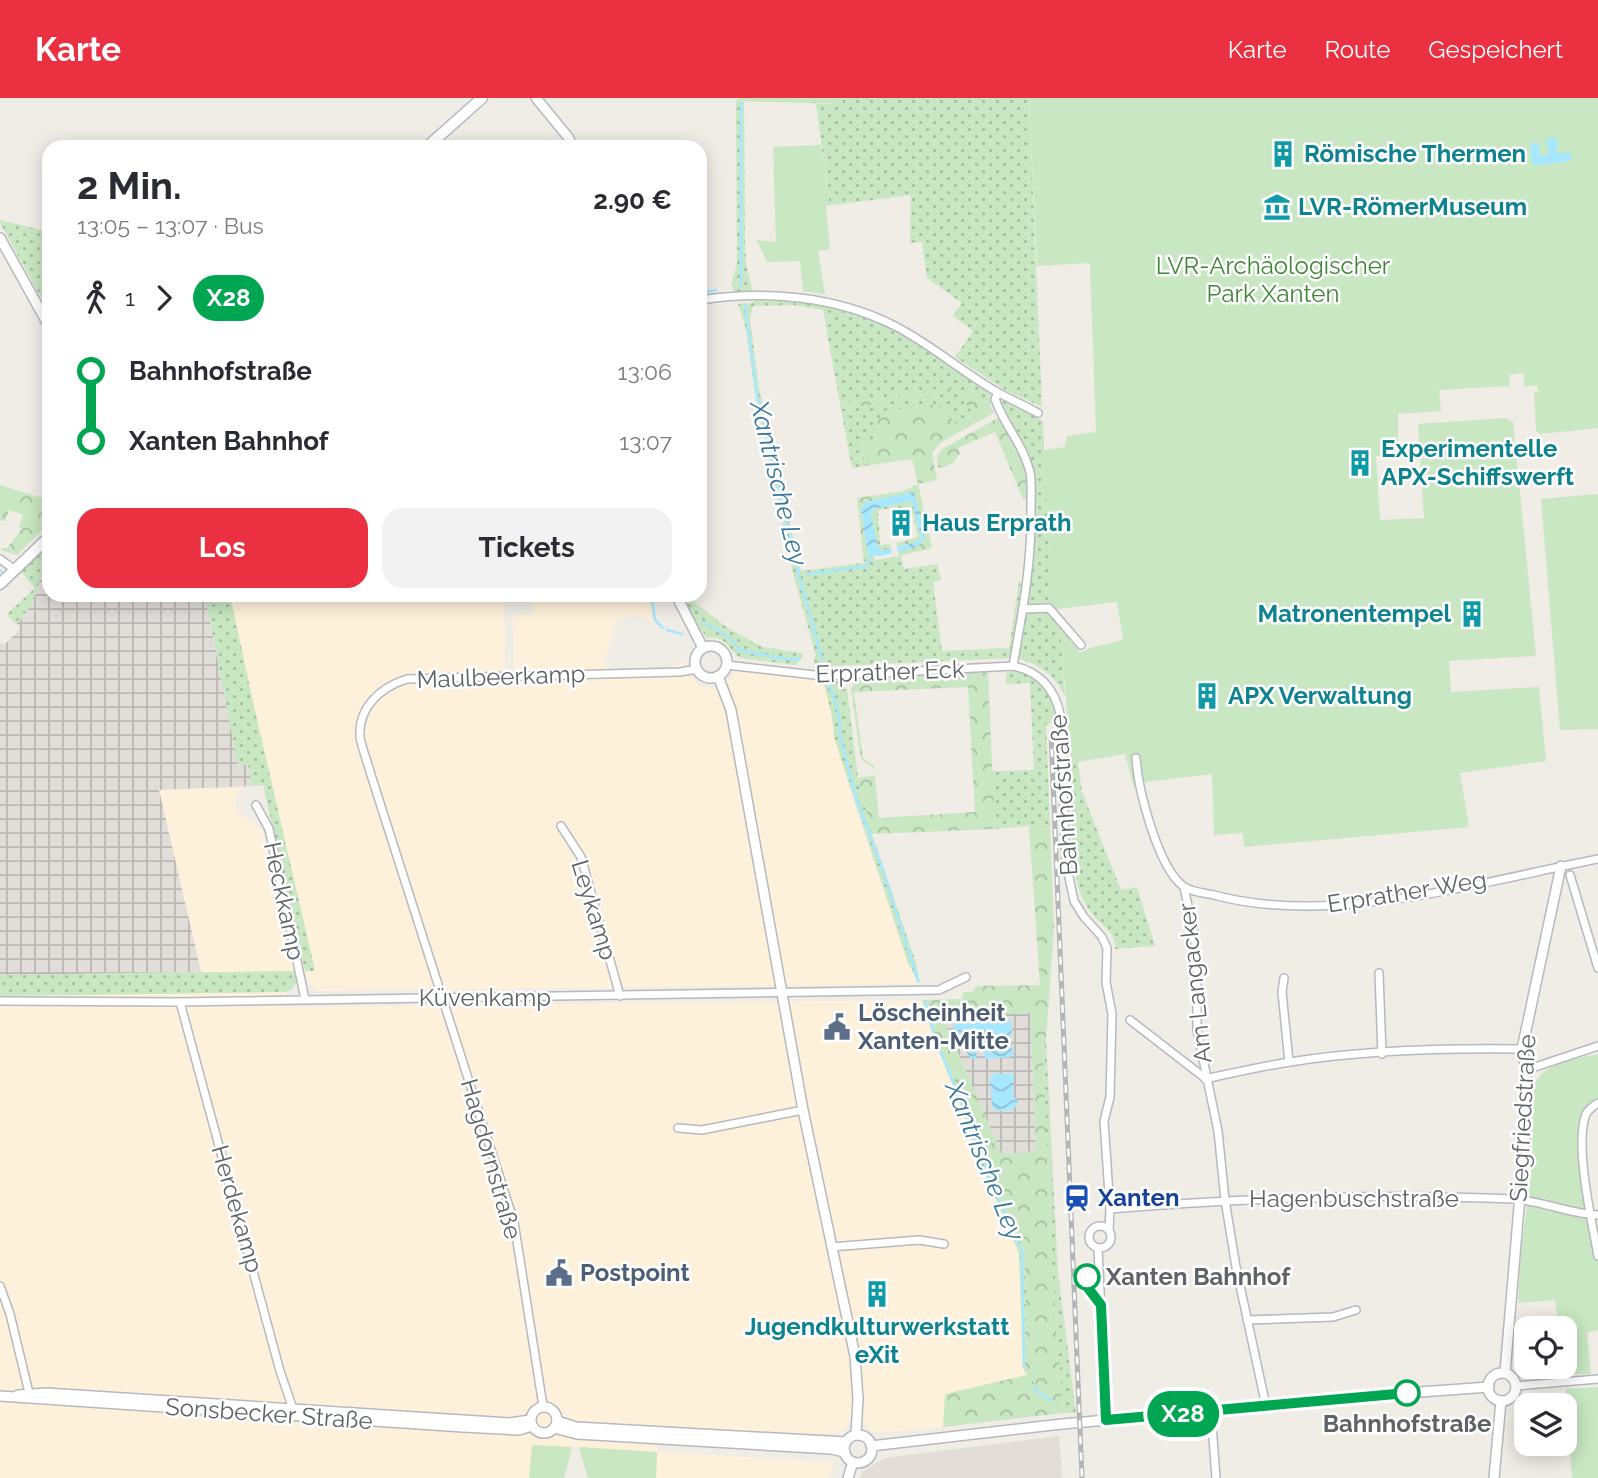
<!DOCTYPE html>
<html lang="de">
<meta charset="utf-8">
<style>
body{margin:0;font-family:Raleway,sans-serif;background:#f2f2f3;color:#2b2b33;height:100vh;display:flex;flex-direction:column;font-size:26px;white-space:nowrap}
*{box-sizing:border-box;margin:0}
p{font-size:23px;color:#7c7c81}
.icon{flex:none;width:38px;height:38px;fill:none;stroke:currentColor;stroke-width:2;stroke-linecap:round;stroke-linejoin:round}
.map{position:relative;flex:1;overflow:hidden}
.side{position:absolute;left:42px;top:42px;width:665px;height:462px;display:flex;flex-direction:column;background:#fff;border-radius:21px;box-shadow:0 4px 18px #0003}
.side>*{flex:none}
.badge{padding:0 14px;border-radius:23px;font-size:24px;line-height:46px}
.controls{position:absolute;left:1514px;top:1218px;display:grid;gap:14px}
.controls a{display:grid;place-items:center;width:63px;height:63px;border-radius:14px;background:#fff;box-shadow:0 4px 18px #0003;font-size:35px}
.map>.badge{position:absolute;translate:-50% -50%;box-shadow:0 0 0 4px #fff}
.legs{display:flex;align-items:center;gap:10px;height:77px;padding:0 35px;font-size:23px}
.legs p{margin-inline-start:auto}
.headline{display:flex;align-items:center;justify-content:space-between;height:119px;padding:0 35px}
h1{font-size:38px;font-weight:700;line-height:52px}
.primary-button{display:flex;gap:14px;margin-top:auto;padding:14px 35px}
.primary-button a{flex:1;height:80px;border-radius:21px;background:#eb3041;color:#fff;font-size:28px;font-weight:700;line-height:80px;text-align:center}
.primary-button a+a{background:#f2f2f3;color:#2b2b33}
ul{padding:0 35px;list-style:none}
li{display:flex;align-items:center;gap:24px;height:70px;font-size:26px}
li i{display:grid;place-items:center;width:10px;height:100%;margin:0 9px;background:currentColor}
li i::after{content:'';width:18px;height:18px;margin:-9px;border:5px solid;border-radius:50%;background:#fff}
li p{margin-inline-start:auto}
li:first-child i{background:linear-gradient(#0000 50%,currentColor 0)}
li:last-child i{background:linear-gradient(currentColor 50%,#0000 0)}
header{display:flex;align-items:center;gap:42px;box-sizing:border-box;height:98px;padding:0 35px;background:#eb3041;color:#fff}
header strong{font-size:33px}
nav{display:flex;gap:38px;margin-inline-start:auto;font-size:24px}
.map>svg:first-child{display:block}
.commercial{fill:#fef1dc}
.industrial{fill:url(#industrial-grid)}
.education{fill:#e2ddd7}
.grass{fill:url(#grass-dots)}
.forest{fill:url(#forest-crowns);fill-rule:evenodd}
.green{fill:#c8e7c2}
.water{fill:url(#water-waves)}
.lines{fill:none;stroke-linecap:round;stroke-linejoin:round}
.stream{stroke:#a7e7ff;stroke-width:2.5}
.canal{stroke:#a7e7ff;stroke-width:9}
.minor-casing{stroke:#b6b9bd;stroke-width:10}
.tertiary-casing{stroke:#b6b9bd;stroke-width:12}
.secondary-casing{stroke:#b4babd;stroke-width:13}
.minor{stroke:#fff;stroke-width:7}
.tertiary{stroke:#fff;stroke-width:9}
.secondary{stroke:#fff;stroke-width:10}
.rail-casing{stroke:#b4b5b6;stroke-width:5}
.rail{stroke:#fff;stroke-width:2.5;stroke-dasharray:8;stroke-linecap:butt}
.line-1-casing{stroke:#fff;stroke-width:16}
.line-1{stroke:#00a651;stroke-width:10}
.stop-1-dot{fill:#fff;stroke:#00a651;stroke-width:3.5}
.labels{text-anchor:middle;stroke-width:5;stroke-linejoin:round;paint-order:stroke}
.culture-label{font-size:24px;font-weight:bold;fill:#0d838f;stroke:#fff;text-anchor:start}
.park-label{font-size:24px;fill:#3e8634;stroke:#fff}
.street-label{font-size:24px;fill:#5d6366;stroke:#fff}
.service-label{font-size:24px;font-weight:bold;fill:#4e5e75;stroke:#fff;text-anchor:start}
.transit-label{font-size:24px;font-weight:bold;fill:#164399;stroke:#fff;text-anchor:start}
.stop-label{font-size:24px;font-weight:bold;fill:#5d6366;stroke:#fff;text-anchor:start}
.water-label{font-size:26px;font-style:italic;fill:#397798;stroke:#fff}
</style>
<header>
<strong>Karte</strong>
<nav><a>Karte</a><a>Route</a><a>Gespeichert</a></nav>
</header>
<div class="map">
<svg width="1598" height="1380" viewBox="0 0 1598 1380">
<defs>
<pattern id="industrial-grid" width="8" height="8" patternUnits="userSpaceOnUse" patternTransform="scale(1.75)"><rect width="8" height="8" fill="#e1deda"/><path d="M0 4h8M4 0v8" fill="none" stroke="#bab8b5"/></pattern>
<pattern id="grass-dots" width="8" height="8" patternUnits="userSpaceOnUse" patternTransform="scale(1.75)"><rect width="8" height="8" fill="#c8e7c2"/><path d="M2 2h.1M6 6h.1" fill="none" stroke="#a6bfa1" stroke-width="1.8" stroke-linecap="round"/></pattern>
<pattern id="forest-crowns" width="20" height="18" patternUnits="userSpaceOnUse" patternTransform="scale(1.75)"><rect width="20" height="18" fill="#c8e7c2"/><path d="M2 6a3 3 0 1 1 6 0M12 15a3 3 0 1 1 6 0" fill="none" stroke="#a6bfa1"/></pattern>
<pattern id="water-waves" width="16" height="10" patternUnits="userSpaceOnUse" patternTransform="scale(1.75)"><rect width="16" height="10" fill="#a7e7ff"/><path d="M0 5q4-4 8 0t8 0" fill="none" stroke="#8bbfd2"/></pattern>
</defs>
<rect width="100%" height="100%" fill="#f0ece6"/>
<g class="commercial">
<polygon points="230,497 504,497 505,574 514,573 513,517 532,516 532,497 649,497 654,523 635,517 617,522 604,564 608,571 671,570 685,563 690,577 698,586 707,590 723,589 736,573 823,582 832,618 834,639 854,706 908,865 918,886 317,893 308,884 305,873 315,872 253,604"/>
<polygon points="243,690 237,696 235,706 238,714 262,732 265,741 296,873 201,874 159,691"/>
<polygon points="286,894 280,909 922,902 934,941 956,995 988,1084 1016,1143 1019,1155 1022,1192 1023,1270 1027,1277 945,1296 943,1329 880,1335 870,1332 863,1322 850,1321 846,1330 840,1335 786,1336 657,1329 658,1354 834,1364 830,1380 656,1380 657,1354 533,1347 529,1380 0,1380 0,898"/>
</g>
<g class="industrial">
<polygon points="49,468 49,497 205,497 238,667 248,667 252,688 159,692 201,874 0,877 0,545 5,546 20,531 16,526 25,517 37,493 40,476"/>
<polygon points="1030,915 1036,1054 1001,1056 943,919"/>
</g>
<polygon class="education" points="1059,1338 1062,1380 859,1380 862,1374 885,1360"/>
<g class="grass">
<polygon points="843,0 1029,0 1042,309 1007,293 955,259 973,233 953,218 962,205 927,180 922,144 910,145 911,97 826,108 829,101 816,6 843,6"/>
<polygon points="736,3 744,4 745,145 746,165 753,196 739,196 733,192 732,183 737,166"/>
<polygon points="0,122 49,134 49,214 0,125"/>
<path d="M797,202C820,206 844,209 865,218C911,235 950,266 990,293V306L979,301L971,290L964,303L978,321L959,330L862,343L865,368L852,370L841,311L955,293L951,289L840,306L823,212L793,207L753,208L750,221L759,291L801,473L864,465L870,457H874L875,462L901,458L904,471L937,466L941,482L933,484L942,553L1009,550L1019,484L1023,486L1011,560L815,569L814,559L816,558L793,475L755,295L746,231L738,206L753,205V203Z"/>
<path d="M1002,302L1043,323L1051,505L1028,507L1026,505C1033,460 1045,400 1027,356C1020,337 1007,322 999,304Z"/>
<polygon points="909,403 913,406 921,440 919,443 897,449 896,445 918,439 911,409 878,412 880,447 890,446 891,450 883,453 878,450 871,415 874,411"/>
<path d="M49,447V468C39,478 41,480 37,492C33,505 25,517 16,526L7,516L35,490L21,474Z"/>
<polygon points="205,497 230,497 253,604 315,873 305,873 263,687 252,688 248,667 238,667"/>
<path d="M680,497H685L729,531L763,549L801,555L803,558L796,567L740,560C728,550 725,537 707,540L692,519Z"/>
<path d="M1048,512L1060,526L1065,598C1054,577 1039,566 1017,560L1025,513Z"/>
<path d="M1012,572C1040,577 1055,596 1057,625L1046,626L1050,726L995,731L992,673L1034,672L1030,585L1006,586V576Z"/>
<polygon points="836,581 847,591 858,680 872,736 916,865 920,886 908,865 834,639 832,618 823,582"/>
<path d="M1078,664L1082,694L1121,792L1137,789L1155,848L1115,851C1116,834 1103,829 1093,817C1087,810 1083,802 1080,794C1068,762 1072,700 1071,665Z"/>
<polygon points="296,873 297,884 293,890 286,894 0,898 0,877"/>
<polygon points="922,902 926,902 936,940 960,996 976,1041 1021,1143 1024,1155 1026,1192 1025,1269 1038,1293 1053,1305 1037,1294 1023,1270 1019,1155 981,1067 956,995 934,941"/>
<polygon points="1042,941 1046,941 1058,1175 1076,1315 1063,1315 1053,1187"/>
</g>
<g class="forest">
<polygon points="738,0 843,0 843,6 736,3"/>
<polygon points="952,289 956,294 841,311 840,306"/>
<polygon points="971,290 979,301 990,306 994,315 940,345 932,355 937,382 918,386 932,450 899,458 898,454 914,450 924,442 914,395 866,404 861,409 867,452 870,457 864,465 857,400 903,393 918,386 912,361 865,368 862,343 876,341 875,329 884,313 939,306 959,329 977,321 964,303 963,292"/>
<path d="M998,320C1018,341 1029,371 1027,401H1023L995,334L958,350L960,355L953,365L942,370L938,369L937,358L942,351Z"/>
<polygon points="0,387 49,402 49,425 17,457 0,452 8,449 22,430 19,429 23,417 9,412 5,423 0,422"/>
<polygon points="988,574 995,731 872,736 858,680 875,677 879,720 975,714 968,589 854,594 863,660 875,669 873,670 862,662 860,656 851,590 859,580"/>
<path d="M1050,726L1054,831L1046,941H1042L1053,1187L1063,1315L943,1329L945,1296L1027,1277L1037,1294L1053,1304L1038,1293L1025,1269L1026,1192L1024,1155L1021,1143L976,1041L960,996L936,939L926,902L962,901L963,894H972L977,888L1040,887L1029,728ZM1030,915L1036,1053L1002,1056L943,920Z"/>
</g>
<g class="green">
<polygon points="1029,0 1598,0 1598,330 1540,336 1536,333 1534,294 1538,294 1537,287 1525,289 1523,275 1509,277 1510,288 1439,292 1441,313 1398,316 1398,356 1376,358 1380,422 1424,420 1418,326 1505,320 1513,324 1536,558 1449,563 1451,594 1539,589 1546,663 1460,675 1469,729 1244,749 1243,735 1214,737 1212,676 1144,684 1134,690 1125,656 1071,665 1060,526 1071,544 1081,555 1090,550 1123,542 1117,504 1057,511 1051,510 1044,352 1065,349 1067,338 1096,334 1090,168 1089,165 1037,168"/>
<polygon points="821,47 829,101 826,108 830,151 818,153 825,196 803,193 800,163 767,164 757,142 776,144 773,49"/>
<polygon points="1598,396 1598,631 1560,632 1541,401"/>
<path d="M1598,956V1005L1587,1013L1582,1052L1598,1158V1232L1587,1235L1591,1276H1564V1230H1559L1555,1202L1518,1205L1521,1153L1532,1070L1534,988C1543,964 1575,961 1598,956Z"/>
<polygon points="1598,1289 1598,1380 1572,1380 1566,1291"/>
<polygon points="532,1347 572,1349 564,1380 529,1380"/>
<polygon points="579,1349 657,1354 656,1380 588,1380"/>
</g>
<g class="water">
<path d="M914,394L925,438C922,450 909,451 898,454L897,449L919,443L921,440L913,406L910,403L874,411L871,416L878,450L883,453L891,450L892,455L881,458L870,457L867,452L861,409L866,404Z"/>
<polygon points="1011,923 1012,935 1008,940 1014,956 1011,959 985,961 984,950 976,951 977,962 970,960 953,928 954,925"/>
<path d="M994,975L1014,976L1013,999L1018,1002C1015,1014 1009,1012 998,1013L992,1009L990,981Z"/>
</g>
<g class="lines">
<g class="stream">
<polyline points="741,187 741,4"/>
<polyline points="700,195 716,192"/>
<polyline points="745,207 757,297 799,477 822,561"/>
<polyline points="0,474 1,473"/>
<polyline points="808,476 867,468 872,455"/>
<polyline points="651,497 655,522 663,530"/>
<path d="M703,524C715,530 734,540 739,552L785,561H799"/>
<polyline points="667,532 682,536"/>
<polyline points="829,585 839,616 840,638 857,703 883,772 918,883"/>
<polyline points="925,903 935,940 981,1053 990,1083 1022,1154 1024,1269"/>
<polyline points="1034,1288 1037,1293 1052,1303"/>
</g>
<g class="canal">
<polyline points="1550,45 1553,44 1552,57 1556,60"/>
<polyline points="1535,49 1536,63 1567,59"/>
</g>
<defs>
<g id="minor">
<path d="M700,202C765,192 836,198 895,228C932,247 963,275 999,295C1012,302 1025,308 1038,315"/>
<path d="M998,295L995,301C1004,327 1023,346 1030,374C1032,386 1031,400 1031,412C1032,465 1022,516 1013,568"/>
<polyline points="0,461 15,472"/>
<polyline points="1023,511 1049,510 1081,547"/>
<path d="M726,567L823,578L1013,568C1039,573 1055,591 1060,616L1066,765L1074,803L1084,819L1102,839L1107,850L1106,884L1112,916L1110,999L1104,1023L1110,1111L1109,1132"/>
<path d="M1136,660C1138,692 1158,769 1183,788C1190,794 1205,795 1214,797C1332,829 1480,784 1598,761"/>
<polyline points="256,707 269,731 305,901"/>
<polyline points="561,728 581,759 620,898"/>
<polyline points="1570,777 1598,870"/>
<polyline points="1184,789 1194,835 1197,868 1197,932 1218,1033 1225,1102 1236,1169 1266,1308"/>
<polyline points="1379,875 1382,956"/>
<polyline points="1284,880 1282,894 1289,964"/>
<polyline points="0,903 180,904 939,892 966,879"/>
<polyline points="180,904 280,1273 294,1314"/>
<polyline points="1130,922 1205,980"/>
<polyline points="1526,972 1598,948"/>
<path d="M1205,981C1233,975 1262,968 1290,964C1364,952 1447,950 1522,951"/>
<path d="M1598,1005C1593,1008 1589,1011 1586,1016C1574,1047 1592,1124 1598,1158"/>
<polyline points="678,1030 702,1032 803,1012"/>
<path d="M1110,1111C1244,1100 1379,1095 1514,1101C1542,1103 1570,1116 1598,1117"/>
<circle cx="1100" cy="1139" r="11"/>
<polyline points="831,1149 919,1142 944,1146"/>
<polyline points="1098,1150 1106,1322"/>
<polyline points="0,1188 10,1216 30,1299"/>
<polyline points="1247,1222 1333,1219 1356,1212"/>
<polyline points="1516,1288 1598,1281"/>
<path d="M543,1308L514,1124L371,677C368,665 362,651 360,639C358,609 381,589 407,581L680,574L697,571"/>
<polyline points="1211,1313 1216,1380"/>
</g>
<g id="tertiary">
<polyline points="536,0 568,39 573,49"/>
<polyline points="0,140 49,228"/>
<polyline points="676,497 703,550"/>
<circle cx="711" cy="564" r="16"/>
<polyline points="718,578 731,612 803,1012 855,1258 858,1301 856,1337"/>
<polyline points="1505,1275 1525,1038 1526,972 1522,951 1561,768"/>
<circle cx="1502" cy="1289" r="14"/>
<polyline points="18,1297 46,1295 510,1325 530,1322"/>
<polyline points="0,1298 463,1329 519,1332 532,1328"/>
<circle cx="544" cy="1322" r="13"/>
<polyline points="557,1323 576,1329 846,1344"/>
<polyline points="554,1330 577,1336 831,1351 845,1354"/>
<circle cx="858" cy="1351" r="14"/>
<polyline points="871,1348 1062,1326 1420,1294 1489,1289"/>
<polyline points="848,1380 853,1364"/>
<polyline points="1494,1380 1501,1303"/>
</g>
<g id="secondary">
<polyline points="427,49 482,0"/>
<polyline points="0,486 49,439"/>
</g>
</defs>
<use href="#minor" class="minor-casing"/>
<use href="#tertiary" class="tertiary-casing"/>
<use href="#secondary" class="secondary-casing"/>
<use href="#minor" class="minor"/>
<use href="#tertiary" class="tertiary"/>
<use href="#secondary" class="secondary"/>
<defs>
<polyline id="rail" points="1051,635 1082,1380"/>
</defs>
<use href="#rail" class="rail-casing"/>
<use href="#rail" class="rail"/>
</g>
<g class="lines">
<defs>
<polyline id="line-1" points="1087,1179 1088,1190 1101,1207 1106,1322 1407,1295"/>
</defs>
<use href="#line-1" class="line-1-casing"/>
<use href="#line-1" class="line-1"/>
</g>
<defs>
<symbol id="building-bare" viewBox="-9 -9 18 18"><path d="M-4-6H4V6H1V3H-1V6H-4ZM-2.5-4.3h1.7v1.8h-1.7ZM.8-4.3h1.7v1.8H.8ZM-2.5-1h1.7V.8h-1.7ZM.8-1h1.7V.8H.8Z" fill="#0f9aa8" stroke="#fff" stroke-width="2.5" paint-order="stroke"/></symbol>
<symbol id="museum-bare" viewBox="-9 -9 18 18"><path d="M0-6L6-3V-2H-6V-3ZM-5-1h2V3h-2ZM-1-1h2V3h-2ZM3-1h2V3H3ZM-6 4H6V6H-6Z" fill="#0f9aa8" stroke="#fff" stroke-width="2.5" paint-order="stroke"/></symbol>
<symbol id="civic-bare" viewBox="-9 -9 18 18"><path d="M-.6-6.5H3V-4.5H.6V-3L4-1V1h2V6H-6V1h2V-1L-.6-3ZM-1.2 2.5V6h2.4V2.5Z" fill="#5c6f8a" stroke="#fff" stroke-width="2.5" paint-order="stroke"/></symbol>
<symbol id="station-bare" viewBox="-9 -9 18 18"><path d="M-3-6H3Q5-6 5-4V2Q5 4 3 4L4.5 6H3L1.5 4h-3L-3 6H-4.5L-3 4Q-5 4-5 2V-4Q-5-6-3-6ZM-3.5-4v3h7v-3ZM-3.5 1v1.5H-2V1ZM2 1v1.5H3.5V1Z" fill="#1a4fb4" stroke="#fff" stroke-width="2.5" paint-order="stroke"/></symbol>
</defs>
<g fill-rule="evenodd">
<use href="#building-bare" x="1264" y="37" width="38" height="38"/>
<use href="#museum-bare" x="1258" y="90" width="38" height="38"/>
<use href="#building-bare" x="1341" y="346" width="38" height="38"/>
<use href="#building-bare" x="882" y="406" width="38" height="38"/>
<use href="#building-bare" x="1453" y="497" width="38" height="38"/>
<use href="#building-bare" x="1188" y="579" width="38" height="38"/>
<use href="#civic-bare" x="818" y="910" width="38" height="38"/>
<use href="#station-bare" x="1058" y="1081" width="38" height="38"/>
<use href="#civic-bare" x="540" y="1156" width="38" height="38"/>
<use href="#building-bare" x="858" y="1177" width="38" height="38"/>
</g>
<g class="stop-1-dot">
<circle cx="1087" cy="1179" r="12"/>
<circle cx="1407" cy="1295" r="12"/>
</g>
<g class="labels">
<g class="culture-label">
<text x="1304" y="64">Römische Thermen</text>
<text x="1298" y="117">LVR-RömerMuseum</text>
<text x="1381" y="359">Experimentelle<tspan x="1381" dy="28">APX-Schiffswerft</tspan></text>
<text x="922" y="433">Haus Erprath</text>
<text x="1451" y="524" text-anchor="end">Matronentempel</text>
<text x="1228" y="606">APX Verwaltung</text>
<text x="877" y="1237" text-anchor="middle">Jugendkulturwerkstatt<tspan x="877" dy="28">eXit</tspan></text>
</g>
<g class="park-label">
<text x="1273" y="176">LVR-Archäologischer<tspan x="1273" dy="28">Park Xanten</tspan></text>
</g>
<g class="street-label">
<text transform="translate(890 574) rotate(-2)" y="8">Erprather Eck</text>
<text transform="translate(501 579) rotate(-2)" y="8">Maulbeerkamp</text>
<text transform="translate(1064 697) rotate(-94)" y="8">Bahnhofstraße</text>
<text transform="translate(1407 794) rotate(-9)" y="8">Erprather Weg</text>
<text transform="translate(284 803) rotate(78)" y="8">Heckkamp</text>
<text transform="translate(594 812) rotate(73)" y="8">Leykamp</text>
<text transform="translate(1195 885) rotate(-96)" y="8">Am Langacker</text>
<text x="485" y="908">Küvenkamp</text>
<text transform="translate(1523 1020) rotate(-87)" y="8">Siegfriedstraße</text>
<text transform="translate(491 1061) rotate(74)" y="8">Hagdornstraße</text>
<text x="1354" y="1109">Hagenbuschstraße</text>
<text transform="translate(237 1111) rotate(74)" y="8">Herdekamp</text>
<text transform="translate(269 1316) rotate(4)" y="8">Sonsbecker Straße</text>
</g>
<g class="service-label">
<text x="858" y="923">Löscheinheit<tspan x="858" dy="28">Xanten-Mitte</tspan></text>
<text x="580" y="1183">Postpoint</text>
</g>
<g class="transit-label">
<text x="1098" y="1108">Xanten</text>
</g>
<g class="stop-label">
<text x="1106" y="1187">Xanten Bahnhof</text>
<text x="1407" y="1334" text-anchor="middle">Bahnhofstraße</text>
</g>
<g class="water-label">
<text transform="translate(779 385) rotate(76)" y="9">Xantrische Ley</text>
<text transform="translate(985 1063) rotate(68)" y="9">Xantrische Ley</text>
</g>
</g>
</svg>
<div class="controls">
<a><svg class="icon" aria-label="locate" viewBox="0 0 24 24"><circle cx="12" cy="12" r="6"/><path d="M12 2v4M12 18v4M2 12h4M18 12h4"/></svg></a>
<a><svg class="icon" aria-label="layers" viewBox="0 0 24 24"><path d="M12 4l9 5-9 5-9-5zM3 14l9 5 9-5"/></svg></a>
</div>
<b class="badge" style="left:1183px;top:1316px;background:#00a651;color:#fff">X28</b>
<section class="side">
<div class="headline"><div><h1>2 Min.</h1><p>13:05 – 13:07 · Bus</p></div><b>2.90 €</b></div>
<div class="legs"><svg class="icon" aria-label="walk" viewBox="0 0 24 24"><circle cx="13" cy="4" r="2"/><path d="M13 8l-2 6 4 7M11 14l-3 7M7 12l3-4h3l4 4"/></svg>1<svg class="icon" aria-label="forward" viewBox="0 0 24 24"><path d="M9 5l7 7-7 7"/></svg><b class="badge" style="background:#00a651;color:#fff">X28</b></div>
<ul>
<li><i style="color:#00a651"></i><b>Bahnhofstraße</b><p>13:06</p></li>
<li><i style="color:#00a651"></i><b>Xanten Bahnhof</b><p>13:07</p></li>
</ul>
<div class="primary-button"><a>Los</a><a>Tickets</a></div>
</section>
</div>
